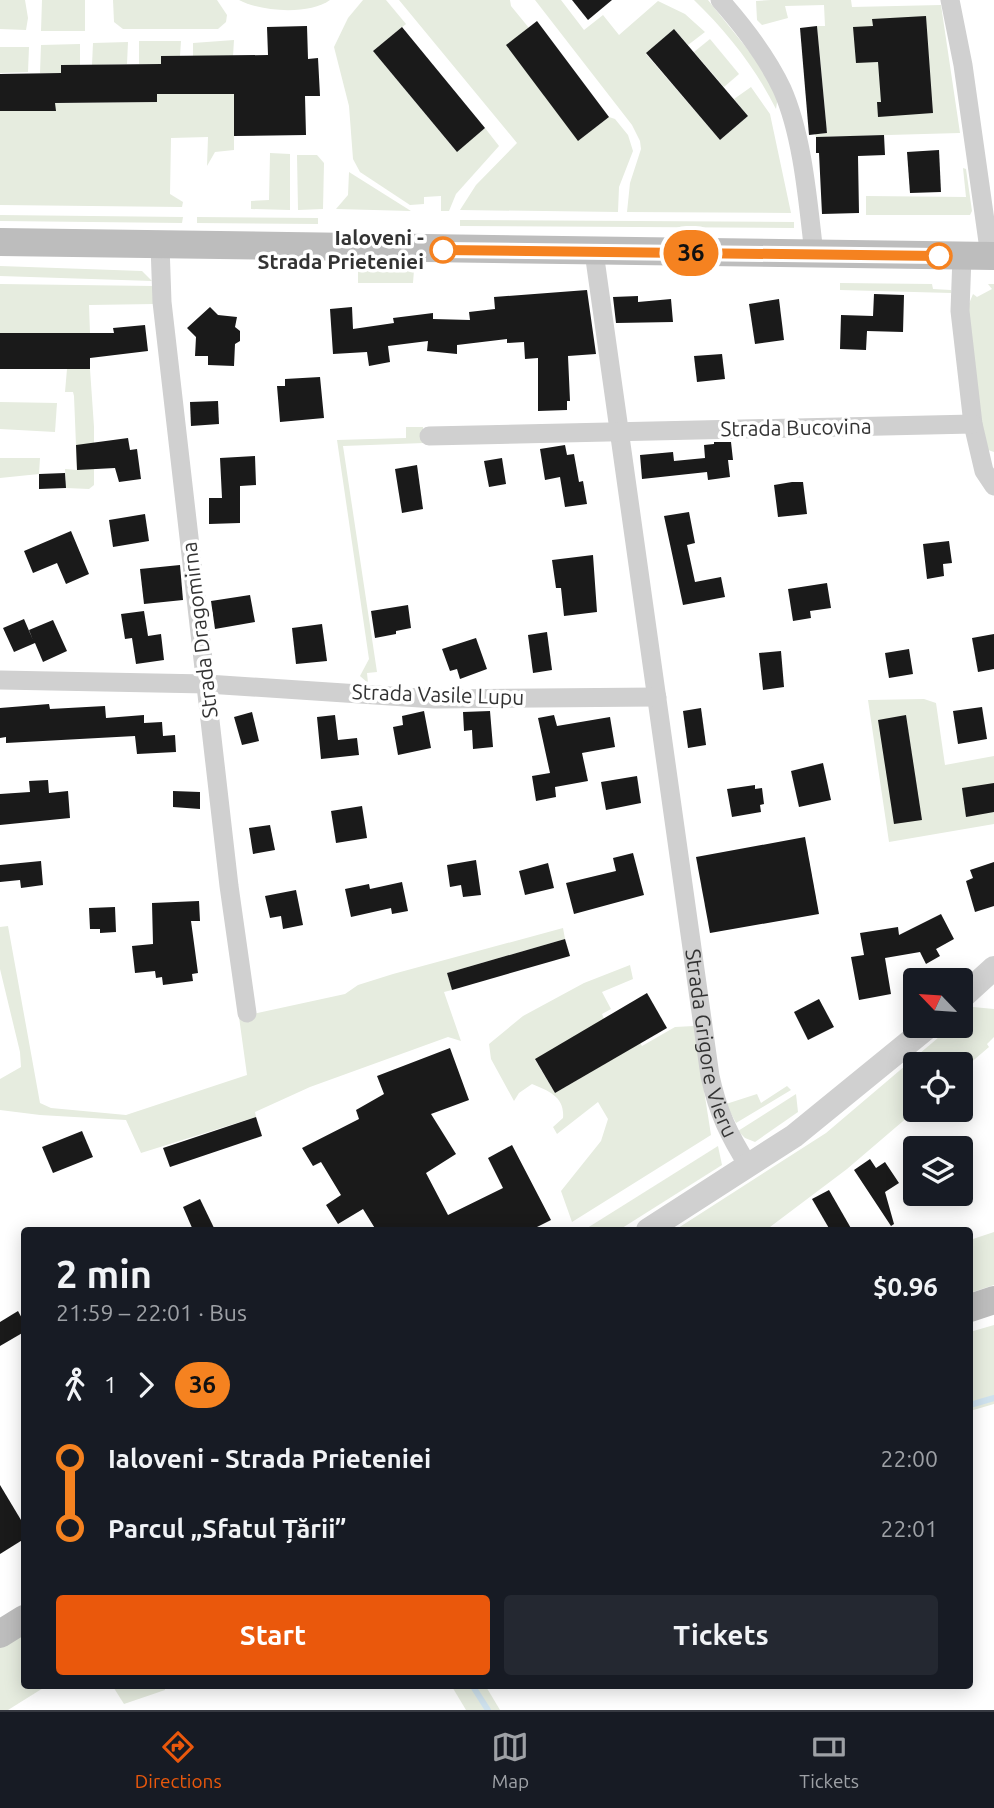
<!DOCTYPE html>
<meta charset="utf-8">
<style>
body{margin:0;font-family:Ubuntu,sans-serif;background:#242831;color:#f1f3f6;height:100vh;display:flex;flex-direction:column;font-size:26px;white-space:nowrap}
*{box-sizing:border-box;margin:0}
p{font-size:23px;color:#9ea1a6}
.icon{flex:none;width:38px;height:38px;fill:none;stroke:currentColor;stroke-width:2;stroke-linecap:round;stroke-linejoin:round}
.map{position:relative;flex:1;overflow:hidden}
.drawer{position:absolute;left:21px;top:1227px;width:952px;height:462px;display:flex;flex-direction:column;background:#171b24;border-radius:7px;box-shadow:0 4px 18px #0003}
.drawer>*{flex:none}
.badge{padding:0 14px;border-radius:23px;font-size:24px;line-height:46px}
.needle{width:46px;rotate:295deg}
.fabs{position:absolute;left:903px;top:968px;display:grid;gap:14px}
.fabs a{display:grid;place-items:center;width:70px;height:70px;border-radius:7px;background:#171b24;box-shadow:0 4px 18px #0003;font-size:35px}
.map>.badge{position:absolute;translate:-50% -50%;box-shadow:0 0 0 4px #fff}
.legs{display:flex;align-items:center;gap:10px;height:77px;padding:0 35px;font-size:23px}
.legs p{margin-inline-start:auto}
.summary{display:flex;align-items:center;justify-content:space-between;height:119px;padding:0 35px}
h1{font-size:38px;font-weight:700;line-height:52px}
.action{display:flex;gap:14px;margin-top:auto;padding:14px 35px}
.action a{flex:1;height:80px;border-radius:7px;background:#ea580c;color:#fff;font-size:28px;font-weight:700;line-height:80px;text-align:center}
.action a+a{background:#242831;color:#f1f3f6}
ul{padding:0 35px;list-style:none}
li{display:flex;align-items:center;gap:24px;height:70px;font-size:26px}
li i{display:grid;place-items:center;width:10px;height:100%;margin:0 9px;background:currentColor}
li i::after{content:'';width:18px;height:18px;margin:-9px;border:5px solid;border-radius:50%;background:#171b24}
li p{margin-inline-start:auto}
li:first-child i{background:linear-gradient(#0000 50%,currentColor 0)}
li:last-child i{background:linear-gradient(currentColor 50%,#0000 0)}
.tabs{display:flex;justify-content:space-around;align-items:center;height:98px;border-top:2px solid #363941;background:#171b24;font-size:19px;color:#9ea1a6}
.tabs a{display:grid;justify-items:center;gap:4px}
.tabs .on{color:#ea580c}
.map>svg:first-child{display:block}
.green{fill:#e6ecdf}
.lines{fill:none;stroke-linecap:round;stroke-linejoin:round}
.stream{stroke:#cfe2ee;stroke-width:6}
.building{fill:#1a1a1a}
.minor{stroke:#d0d0d0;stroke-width:19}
.tertiary{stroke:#d0d0d0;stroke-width:24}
.secondary{stroke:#bdbdbd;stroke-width:28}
.line-1-casing{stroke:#fff;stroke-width:16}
.line-1{stroke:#f58220;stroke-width:10}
.stop-1-dot{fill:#fff;stroke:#f58220;stroke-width:3.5}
.labels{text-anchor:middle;stroke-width:7;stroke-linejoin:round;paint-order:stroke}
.stop-label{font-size:21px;font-weight:bold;fill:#333;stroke:#fff;text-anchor:end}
.street-label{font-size:21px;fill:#333;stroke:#fff}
</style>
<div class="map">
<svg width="994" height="1710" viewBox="0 0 994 1710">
<rect width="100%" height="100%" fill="#fff"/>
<g class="green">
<polygon points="0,0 25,0 28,18 26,30 0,29"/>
<polygon points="42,0 85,0 85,31 41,31"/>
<polygon points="113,0 217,0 227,15 226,22 218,29 123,29 114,22"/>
<path d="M239,0H330C310,15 261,12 239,0Z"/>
<polygon points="363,0 386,0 406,24 373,51 456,151 485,128 499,146 456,194 449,211 441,211 441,196 424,197 424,204 410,205 360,172 353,159 349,106 334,47 348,18"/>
<polygon points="399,0 510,0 511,6 529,28 579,140 609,117 615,119 628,135 633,151 619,187 618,212 460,210 476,185 517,143"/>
<polygon points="535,0 561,0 584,30 603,15 619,35 658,1 685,14 705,32 688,45 674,29 646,54 720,140 748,116 734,99 751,87 770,114 791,213 627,212 630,183 641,149 640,141 632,125"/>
<path d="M694,0H708L757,61L778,96L776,109C755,67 727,32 694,0Z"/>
<polygon points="771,0 851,0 852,7 941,5 960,133 816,137 815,134 827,133 817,26 825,26 824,5 785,6 788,18 762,25 757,20 756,1"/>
<polygon points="710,39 739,74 724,87 694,52"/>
<polygon points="234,40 233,56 193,56 193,43"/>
<polygon points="139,41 181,41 180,56 161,56 161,64 139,64"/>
<polygon points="128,42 127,64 92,65 93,43"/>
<polygon points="80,44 80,65 61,65 61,73 40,73 41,45"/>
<polygon points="0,47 29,47 28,72 0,73"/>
<polygon points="157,94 234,94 234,150 215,152 207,166 208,137 171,138 170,194 183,202 182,207 0,205 0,111 55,111 55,103 157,102"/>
<polygon points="270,153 290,154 290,210 251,209 251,201 269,200"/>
<polygon points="297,155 317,155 324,163 323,209 298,210"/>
<polygon points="963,168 966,169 972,211 970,215 866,215 866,196 966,197"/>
<polygon points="349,172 411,211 336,209 348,195"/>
<polygon points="0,215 183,217 182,223 0,221"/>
<polygon points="197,217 318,218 318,224 197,223"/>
<polygon points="460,220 794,222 794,228 460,226"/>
<polygon points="0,266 142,271 152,281 0,276"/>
<polygon points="358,270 414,270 413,283 358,283"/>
<polygon points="840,283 932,284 933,289 951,290 951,293 840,290"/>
<polygon points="0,284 154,286 155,304 89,305 90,333 0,333"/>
<polygon points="988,284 994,284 994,452 982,448 966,311 973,294 977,297 992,289"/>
<polygon points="67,369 90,369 94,427 94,485 89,489 66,488 65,469 77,470 74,396 73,392 65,392"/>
<polygon points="0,402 57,403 55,432 0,429"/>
<polygon points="406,427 423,427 424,443 343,446 377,672 367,673 368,683 360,676 369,659 337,440 406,438"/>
<polygon points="0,458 40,458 39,474 0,478"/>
<polygon points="924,699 936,703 945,765 994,756 994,824 889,842 868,700"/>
<polygon points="8,926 40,1103 51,1108 126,1115 247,1075 239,1017 345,994 358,985 393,974 563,928 565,939 447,973 452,990 444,992 461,1041 448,1037 310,1087 255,1112 256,1117 141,1153 126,1120 40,1115 0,1110 0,1079 21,1067 20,1052 0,969 0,927"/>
<path d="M630,965L633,979L602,992L611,1009L602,1014L604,1019L535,1060L555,1093L640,1043L642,1046L675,1027L694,1026L711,1135L572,1222L561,1191L601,1141L608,1119L598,1102L557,1134L553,1127L563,1118C565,1097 549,1091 532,1084L519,1093L514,1101L491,1059L489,1044L523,1016L584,983Z"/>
<polygon points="973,1007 994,1009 994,1037 987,1044 989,1047 961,1071 961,1064 915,1064 916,1110 847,1169 766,1230 675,1230 826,1133 952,1026 961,1026 961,1018"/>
<polygon points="787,1086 791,1090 736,1123 726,1104 757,1094 761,1103"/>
<polygon points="796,1094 798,1112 755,1142 745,1138 738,1131"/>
<polygon points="718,1146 722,1165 619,1230 584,1230"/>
<polygon points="994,1232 994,1285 970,1293 970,1240"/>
<polygon points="994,1325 994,1404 970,1411 970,1332"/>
<polygon points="24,1629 24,1685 48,1685 8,1710 0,1710 0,1644"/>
<polygon points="112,1685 165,1685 165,1690 124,1704"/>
<polygon points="451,1685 485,1685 500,1710 466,1710"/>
</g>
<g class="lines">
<g class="stream">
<polyline points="970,1405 994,1398"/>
<polyline points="472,1685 488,1710"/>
</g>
</g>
<g class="building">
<polygon points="572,0 612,0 588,20"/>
<polygon points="926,16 933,113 878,117 877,102 881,102 878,62 856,63 853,27 873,26 872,19"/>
<polygon points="537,21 609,117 578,141 506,45"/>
<polygon points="307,26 308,59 318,58 320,96 305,96 306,135 234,136 234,94 157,94 157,102 55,103 56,111 0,111 0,74 61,73 61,65 161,64 161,56 268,55 267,27"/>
<polygon points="817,26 827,133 809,135 800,28"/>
<polygon points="402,27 485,128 457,152 373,51"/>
<polygon points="674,29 748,116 720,140 646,53"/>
<polygon points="884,135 885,155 858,156 859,213 822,214 819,153 816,153 816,137"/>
<polygon points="939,150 941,192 910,193 907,152"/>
<polygon points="587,290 596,354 568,356 570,401 567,401 567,410 538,411 538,358 525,359 524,342 507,343 507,339 457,345 457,354 427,351 428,341 388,346 390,362 369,366 367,352 333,354 330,309 352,307 353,329 394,323 393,318 433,313 433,319 470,320 469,312 495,309 494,297"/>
<polygon points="874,294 904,295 903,332 867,331 866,350 840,349 841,315 873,316"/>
<polygon points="638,296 638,302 671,299 673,322 616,323 613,297"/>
<polygon points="779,299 784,340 755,344 749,304"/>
<polygon points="210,307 218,315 237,317 235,327 240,331 240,341 235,344 234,366 208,365 208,356 195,356 196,337 187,328"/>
<polygon points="145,325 148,351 90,358 90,369 0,369 0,333 114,333 113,328"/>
<polygon points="722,354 725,379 697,382 694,356"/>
<polygon points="320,377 324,418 280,422 277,386 285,386 285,379"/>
<polygon points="218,401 219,424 191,426 190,402"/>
<polygon points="128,438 130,450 137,449 141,479 119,482 115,468 77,470 76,445"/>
<polygon points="714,442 731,442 733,460 728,460 730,477 708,480 707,472 642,479 640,455 673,452 674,461 705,458 704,445 714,444"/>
<polygon points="565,445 567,455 574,454 579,482 583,481 587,504 565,507 560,477 545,480 540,449"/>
<polygon points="255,456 256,485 240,486 240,523 209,524 209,498 222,498 220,458"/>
<polygon points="502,458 506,484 489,487 484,461"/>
<polygon points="417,465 423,509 402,513 395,469"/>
<polygon points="65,473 66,488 39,489 39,474"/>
<polygon points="792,482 803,482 807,514 778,517 774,485"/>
<polygon points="689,512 695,543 687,545 695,582 721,577 725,597 683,605 664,516"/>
<polygon points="145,514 149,541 113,547 109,520"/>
<polygon points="71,531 89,574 66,584 57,563 33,573 24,551"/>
<polygon points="949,541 952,563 943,564 944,576 927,579 923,544"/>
<polygon points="593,555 597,612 564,616 561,588 556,588 552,560"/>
<polygon points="180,565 183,600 144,604 140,569"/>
<polygon points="827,583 831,608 810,611 811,618 793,621 788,589"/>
<polygon points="250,595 255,622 215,629 211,601"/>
<polygon points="408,605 411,628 396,631 396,634 375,638 371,611"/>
<polygon points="144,611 148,636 161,634 164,660 136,664 132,638 125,639 121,614"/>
<polygon points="24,619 33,640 29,630 53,620 67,651 43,662 35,643 14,652 3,628"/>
<polygon points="322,624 327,661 296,664 292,628"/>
<polygon points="547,632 552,670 533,673 528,635"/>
<polygon points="994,634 994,669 978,672 972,638"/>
<polygon points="476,638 487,669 460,679 457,669 450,671 442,649"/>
<polygon points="909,649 913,674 889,678 885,653"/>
<polygon points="781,651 784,687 763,690 759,653"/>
<polygon points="49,704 50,709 105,706 106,718 144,715 144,723 162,722 163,736 175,735 176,752 137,754 135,736 6,743 6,737 0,738 0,708"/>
<polygon points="982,707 987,739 958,744 953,711"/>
<polygon points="701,708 706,745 688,748 683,711"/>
<polygon points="424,711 431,748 398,755 393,727 403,725 402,716"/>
<polygon points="490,711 493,747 473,749 472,730 464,731 463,712"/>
<polygon points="252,712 259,741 242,745 234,717"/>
<polygon points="335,715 338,740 357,738 359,755 321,759 317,717"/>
<polygon points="554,715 557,726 610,717 615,747 582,753 588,781 555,787 556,797 536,801 532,776 550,773 538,718"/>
<polygon points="906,715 922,820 894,824 878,720"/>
<polygon points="823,763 831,800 799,807 791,771"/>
<polygon points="637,776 641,803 606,810 601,782"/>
<polygon points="48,780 49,793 68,791 70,818 0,825 0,794 30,792 29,781"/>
<polygon points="994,783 994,812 966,817 962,788"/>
<polygon points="755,785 755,789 762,788 764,804 760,805 761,812 732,817 727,789"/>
<polygon points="173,791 200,792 200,809 173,807"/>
<polygon points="362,806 367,838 336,843 331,811"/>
<polygon points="270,825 275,850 253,854 249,828"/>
<polygon points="805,837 819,914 710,933 696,857"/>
<polygon points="633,853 644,895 574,914 566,883 616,871 613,858"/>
<polygon points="476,860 481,895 463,897 461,885 450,887 447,865"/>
<polygon points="41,861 43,885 21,888 20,880 0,882 0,865"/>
<polygon points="994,862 994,906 975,912 966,881 973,878 970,870"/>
<polygon points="548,863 554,888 525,895 519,871"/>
<polygon points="402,882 408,911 392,914 391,908 351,917 345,889 369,884 370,889"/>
<polygon points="296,890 303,925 283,929 281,916 270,918 265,896"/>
<polygon points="199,901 200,921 191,921 198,973 192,974 193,981 163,985 162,977 156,978 155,971 135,973 132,946 153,944 152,903"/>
<polygon points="115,907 116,932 100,933 100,929 90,929 89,908"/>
<polygon points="941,914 954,939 936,949 940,956 926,964 920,952 885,958 891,994 859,1000 851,957 864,955 860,933 898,927 899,935"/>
<polygon points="565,939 570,956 452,990 447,973"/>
<polygon points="647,993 667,1028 555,1093 535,1059"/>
<polygon points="819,999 834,1027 808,1040 794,1012"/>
<polygon points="450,1048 469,1100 431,1114 456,1154 426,1173 448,1215 503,1188 488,1158 512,1145 551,1220 531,1230 376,1230 363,1209 338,1224 326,1205 341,1195 321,1162 313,1166 302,1148 359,1119 356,1110 384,1094 377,1076"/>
<polygon points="256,1117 262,1136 170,1167 163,1148"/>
<polygon points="82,1131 93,1157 53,1173 42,1147"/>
<polygon points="870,1159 876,1168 885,1162 899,1183 885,1192 894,1224 891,1226 854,1170"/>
<polygon points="829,1190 852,1230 830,1230 812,1199"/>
<polygon points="200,1199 215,1230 193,1230 183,1207"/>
<polygon points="18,1311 24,1322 24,1332 0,1346 0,1322"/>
<polygon points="0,1485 24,1525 24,1539 0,1554"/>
</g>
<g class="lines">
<g class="minor">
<path d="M720,0C743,26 767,57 782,89C803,136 808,203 814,254"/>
<polyline points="950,0 963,65 990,256"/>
<polyline points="160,245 162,302 229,886 247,1013"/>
<path id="s1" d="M594,252L710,1076C718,1113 729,1135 749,1167"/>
<polyline points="962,256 960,311 973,424 984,471 994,486"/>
<polyline points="429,436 973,424"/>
<polyline points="0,680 207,684 435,699 657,697"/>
</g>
<g class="tertiary">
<polyline points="961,998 994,968"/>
<polyline points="648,1230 794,1136 929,1026"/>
</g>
<g class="secondary">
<polyline points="0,242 994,256"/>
<polyline points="970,1308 994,1300"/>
<polyline points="0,1634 24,1619"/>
</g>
</g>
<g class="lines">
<defs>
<polyline id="line-1" points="443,250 939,256"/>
</defs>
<use href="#line-1" class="line-1-casing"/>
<use href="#line-1" class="line-1"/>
</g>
<g class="stop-1-dot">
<circle cx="443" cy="250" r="12"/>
<circle cx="939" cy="256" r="12"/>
</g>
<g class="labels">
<g class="stop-label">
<text x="424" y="245">Ialoveni -<tspan x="424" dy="24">Strada Prieteniei</tspan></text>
</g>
<g class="street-label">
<text transform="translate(796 428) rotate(-1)" y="7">Strada Bucovina</text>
<text transform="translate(200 630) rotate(-97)" y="7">Strada Dragomirna</text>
<text transform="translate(438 695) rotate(2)" y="7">Strada Vasile Lupu</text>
<text dy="7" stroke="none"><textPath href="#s1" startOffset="800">Strada Grigore Vieru</textPath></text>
</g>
</g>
</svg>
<div class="fabs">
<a><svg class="needle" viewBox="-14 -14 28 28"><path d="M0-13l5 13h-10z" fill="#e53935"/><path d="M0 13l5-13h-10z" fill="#9ea1a6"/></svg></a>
<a><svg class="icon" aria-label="locate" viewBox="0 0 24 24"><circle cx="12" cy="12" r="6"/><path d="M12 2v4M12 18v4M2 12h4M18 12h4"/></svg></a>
<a><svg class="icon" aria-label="layers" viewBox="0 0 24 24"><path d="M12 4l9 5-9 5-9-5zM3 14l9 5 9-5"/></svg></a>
</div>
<b class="badge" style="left:691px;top:253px;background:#f58220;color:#111">36</b>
<section class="drawer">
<div class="summary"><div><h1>2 min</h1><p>21:59 – 22:01 · Bus</p></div><b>$0.96</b></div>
<div class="legs"><svg class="icon" aria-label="walk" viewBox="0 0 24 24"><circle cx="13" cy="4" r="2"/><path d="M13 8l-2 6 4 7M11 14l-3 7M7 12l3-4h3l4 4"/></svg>1<svg class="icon" aria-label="forward" viewBox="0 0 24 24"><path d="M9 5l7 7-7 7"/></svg><b class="badge" style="background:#f58220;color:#111">36</b></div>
<ul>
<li><i style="color:#f58220"></i><b>Ialoveni - Strada Prieteniei</b><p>22:00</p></li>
<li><i style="color:#f58220"></i><b>Parcul „Sfatul Țării”</b><p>22:01</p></li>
</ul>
<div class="action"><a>Start</a><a>Tickets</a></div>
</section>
</div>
<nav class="tabs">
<a class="on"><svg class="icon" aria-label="directions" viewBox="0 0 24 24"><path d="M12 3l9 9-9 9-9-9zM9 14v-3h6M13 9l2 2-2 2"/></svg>Directions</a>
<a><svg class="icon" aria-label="map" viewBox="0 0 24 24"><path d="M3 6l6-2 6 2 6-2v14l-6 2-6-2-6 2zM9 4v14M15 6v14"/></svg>Map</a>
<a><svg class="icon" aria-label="tickets" viewBox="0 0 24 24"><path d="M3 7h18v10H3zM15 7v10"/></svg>Tickets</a>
</nav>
